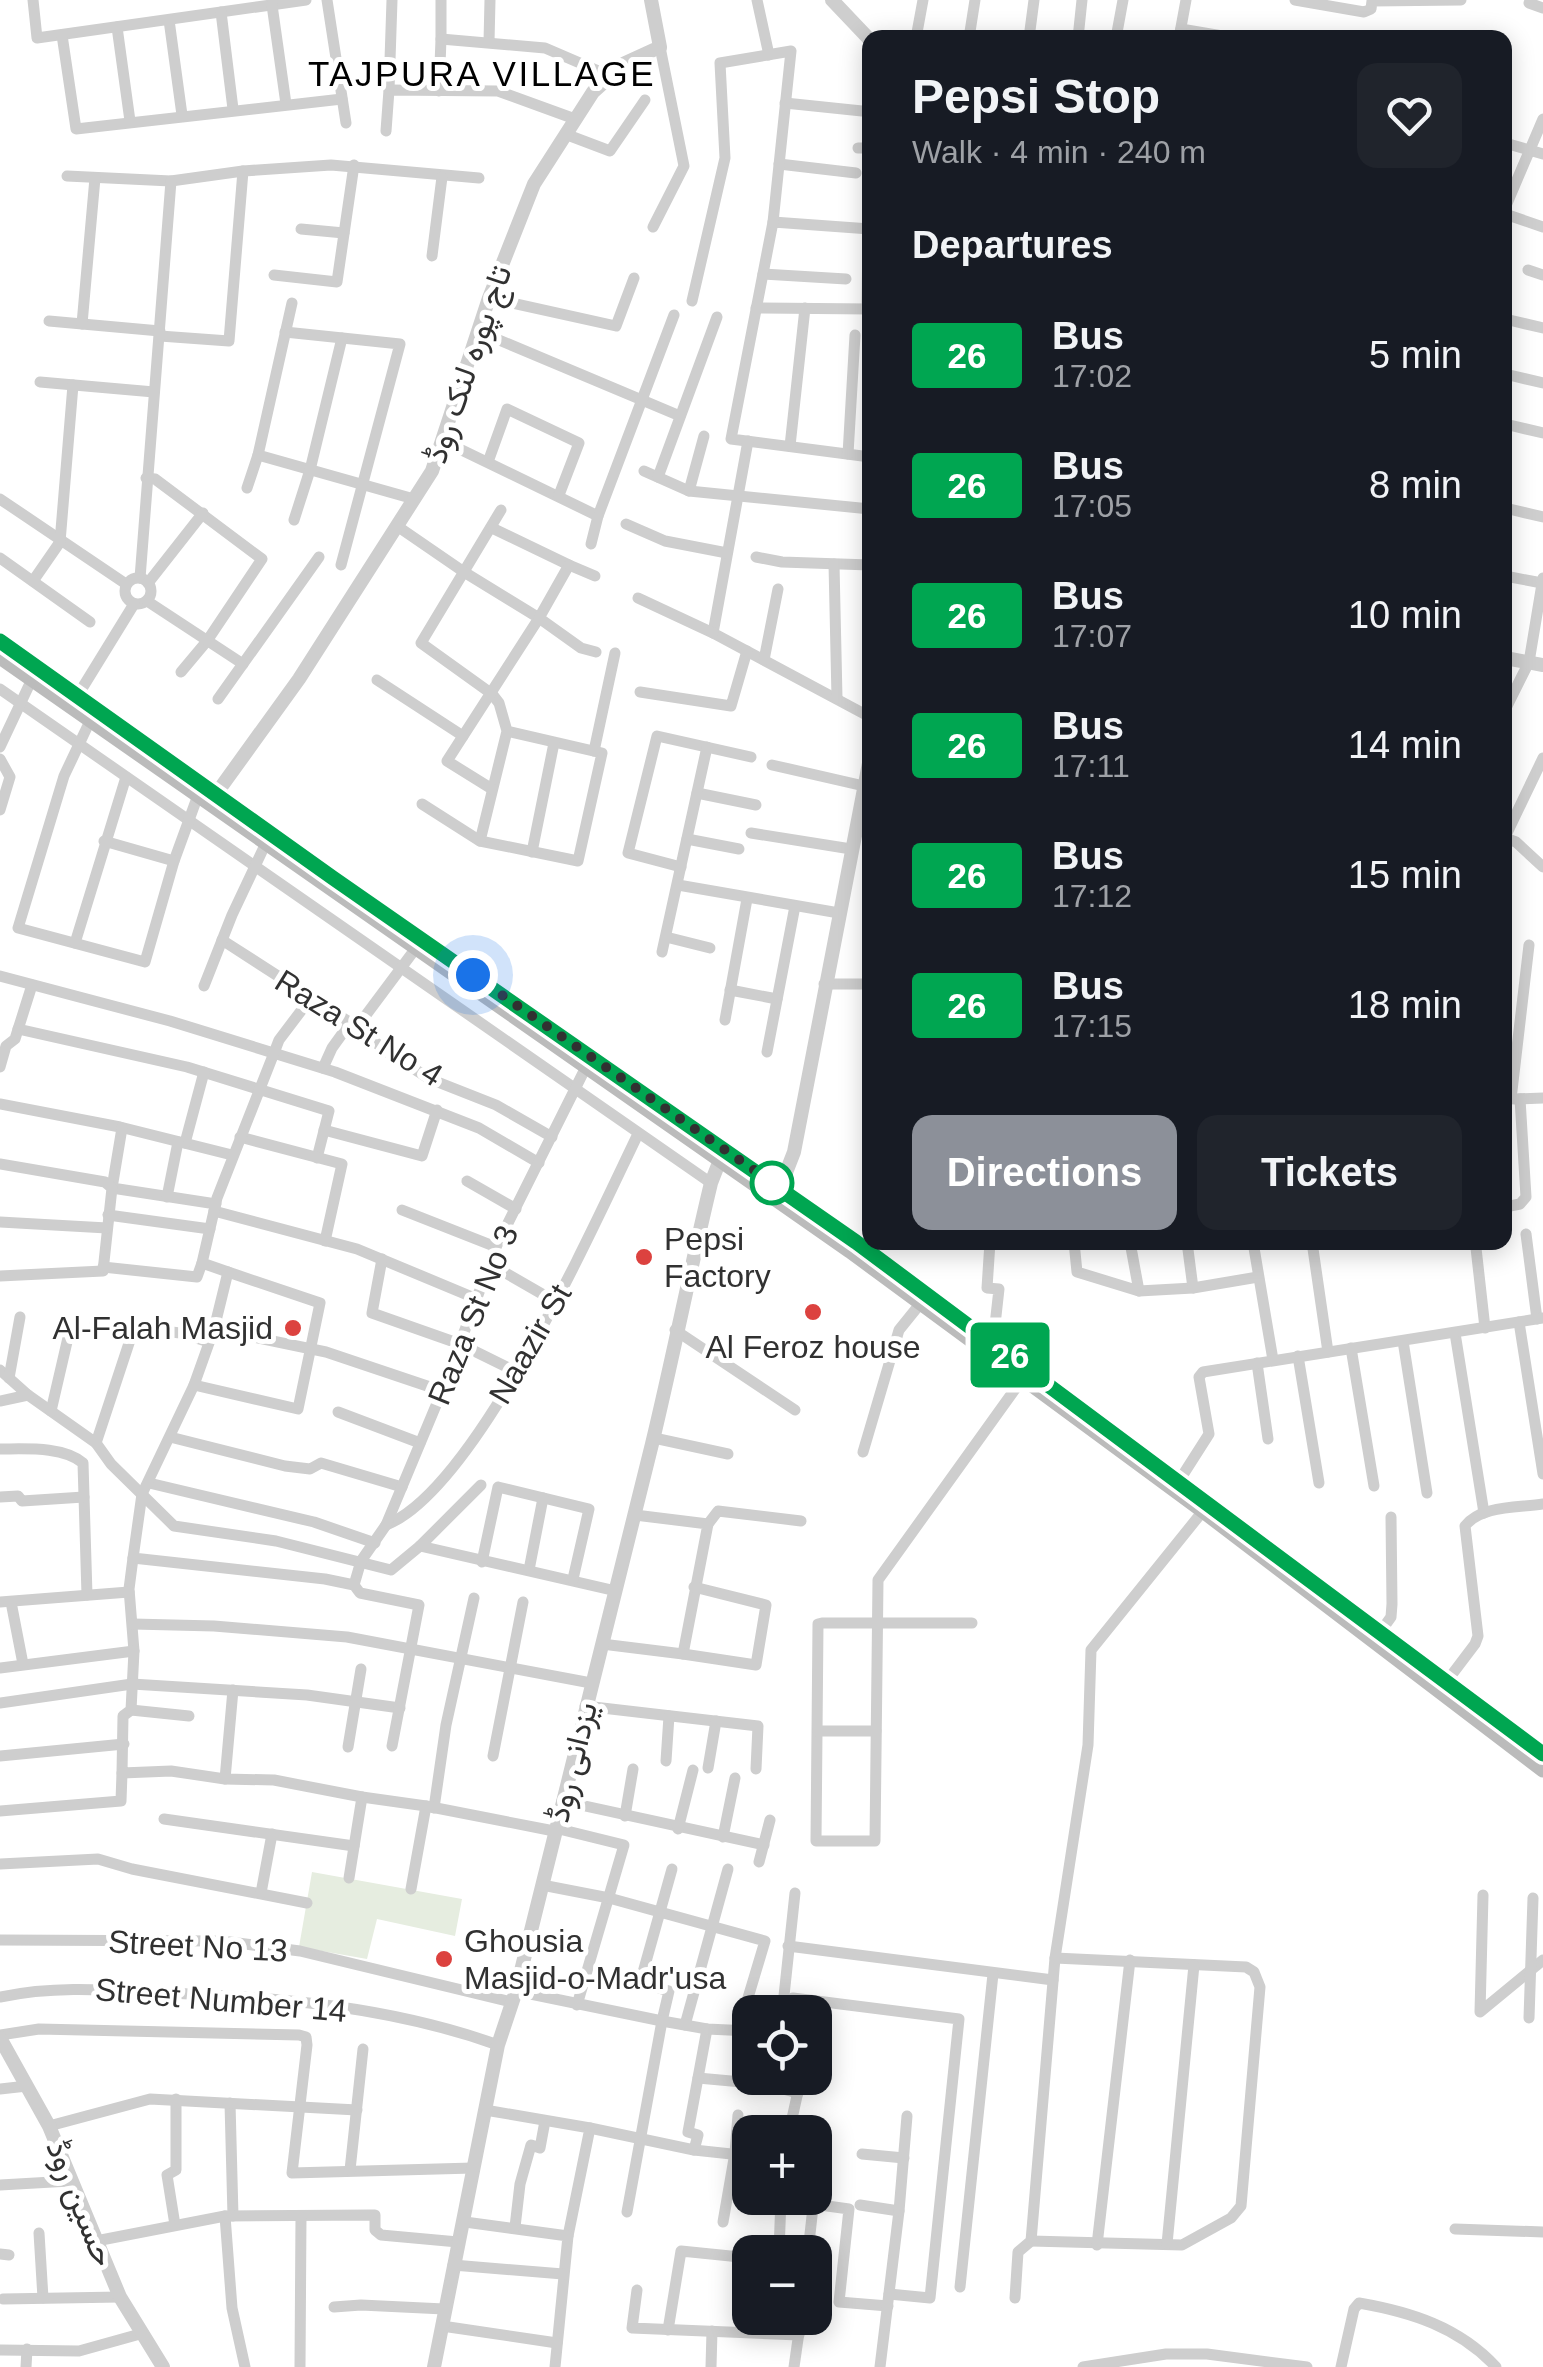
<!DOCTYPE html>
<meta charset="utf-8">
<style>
body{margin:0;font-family:Helvetica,Vazirmatn,sans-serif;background:#20242c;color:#f1f3f6;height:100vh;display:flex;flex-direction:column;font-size:38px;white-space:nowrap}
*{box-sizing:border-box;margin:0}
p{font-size:32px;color:#9ea1a6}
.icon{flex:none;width:55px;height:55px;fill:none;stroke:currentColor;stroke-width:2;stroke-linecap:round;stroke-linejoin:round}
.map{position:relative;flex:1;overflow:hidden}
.details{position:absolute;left:862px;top:30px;width:650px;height:1220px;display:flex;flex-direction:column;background:#171b24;border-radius:20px;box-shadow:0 5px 25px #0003}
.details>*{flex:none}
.badge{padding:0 20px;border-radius:8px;font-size:35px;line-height:65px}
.controls{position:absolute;left:732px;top:1995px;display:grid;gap:20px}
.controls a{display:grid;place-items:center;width:100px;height:100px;border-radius:20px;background:#171b24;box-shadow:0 5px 25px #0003;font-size:50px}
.you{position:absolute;width:50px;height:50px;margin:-25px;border:8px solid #fff;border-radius:50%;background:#1a73e8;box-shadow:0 0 0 15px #1a73e833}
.map>.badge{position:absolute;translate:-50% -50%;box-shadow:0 0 0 5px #fff}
h2{padding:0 50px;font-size:38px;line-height:90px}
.round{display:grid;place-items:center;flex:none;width:105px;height:105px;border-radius:20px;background:#20242c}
.headline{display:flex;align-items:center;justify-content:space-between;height:170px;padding:0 50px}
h1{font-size:48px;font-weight:700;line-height:75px}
.primary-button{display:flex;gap:20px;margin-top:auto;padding:20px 50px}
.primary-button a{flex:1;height:115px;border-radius:20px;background:#8c9099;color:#fff;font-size:40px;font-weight:700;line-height:115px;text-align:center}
.primary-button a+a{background:#20242c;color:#f1f3f6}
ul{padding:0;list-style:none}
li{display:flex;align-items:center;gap:30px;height:130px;padding:0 50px}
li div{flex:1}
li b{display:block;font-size:38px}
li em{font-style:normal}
li .badge{min-width:110px;font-weight:700;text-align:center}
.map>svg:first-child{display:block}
.green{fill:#e6ede0}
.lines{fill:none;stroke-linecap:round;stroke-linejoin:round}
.minor{stroke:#cecece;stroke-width:11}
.tertiary{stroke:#cecece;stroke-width:14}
.secondary{stroke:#bbb;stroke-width:15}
.line-casing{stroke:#fff;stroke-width:22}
.line{stroke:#00a651;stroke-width:15}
.walk{stroke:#313131;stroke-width:10;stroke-dasharray:0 18}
.stop-dot{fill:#fff;stroke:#00a651;stroke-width:5}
.poi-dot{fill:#dc423f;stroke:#fff;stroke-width:4}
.labels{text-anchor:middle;stroke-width:10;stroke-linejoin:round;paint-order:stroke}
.street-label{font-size:32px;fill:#313131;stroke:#fff}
.poi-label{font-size:32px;fill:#313131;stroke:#fff;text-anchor:start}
.neighbourhood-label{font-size:35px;letter-spacing:2.5px;fill:#000;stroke:#fff}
</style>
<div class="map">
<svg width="1543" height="2367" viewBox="0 0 1543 2367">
<rect width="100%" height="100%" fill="#fff"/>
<polygon class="green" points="312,1872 462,1899 455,1936 377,1919 367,1959 299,1947"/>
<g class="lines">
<g class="minor">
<polyline points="33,0 37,38 306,0"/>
<polyline points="327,0 346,123"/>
<polyline points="757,0 769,55"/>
<polyline points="1295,0 1364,12 1371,9 1372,1 1461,0"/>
<polyline points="1529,3 1543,8"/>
<polyline points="272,5 286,104"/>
<polyline points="221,12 233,109"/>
<polyline points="169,20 182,115"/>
<polyline points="117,27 130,121"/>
<polyline points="1181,29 1234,38"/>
<polyline points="62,35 76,129 342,99"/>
<polyline points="916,38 923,0"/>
<polyline points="969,38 975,0"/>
<polyline points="1029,38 1034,0"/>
<polyline points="1078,38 1082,0"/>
<polyline points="1116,38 1123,0"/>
<polyline points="1179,38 1186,0"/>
<polyline points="441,39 441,0"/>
<polyline points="489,42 490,0"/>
<polyline points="389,90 392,0"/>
<polyline points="439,91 441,39 545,48 610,76"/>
<polyline points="785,103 862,111"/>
<polyline points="386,131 389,90 498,91 575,119"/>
<polyline points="565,134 610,151 645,100"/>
<polyline points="1505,143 1543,154"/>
<polyline points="858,148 870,148"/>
<polyline points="779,164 856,173"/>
<polyline points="67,176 171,181 243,171 331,165 479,178"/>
<polyline points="1505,208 1543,119"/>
<polyline points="1505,214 1543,227"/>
<polyline points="653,227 684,166 660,47"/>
<polyline points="301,229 344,233"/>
<polyline points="870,229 773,222 731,439 870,457"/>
<polyline points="432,256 442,177"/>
<polyline points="1528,270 1543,275"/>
<polyline points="763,274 846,279"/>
<polyline points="274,275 337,282 354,165"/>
<polyline points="489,298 616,326 634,278"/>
<polyline points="692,301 725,158 720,63 791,51 773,222"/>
<polyline points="756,308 870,309"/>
<polyline points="867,309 868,229"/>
<polyline points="1505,319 1543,328"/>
<polyline points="49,321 160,331"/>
<polyline points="82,324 95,178"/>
<polyline points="285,332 400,344 341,565"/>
<polyline points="480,332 680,416"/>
<polyline points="160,336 229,341 243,171"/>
<polyline points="1505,374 1543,383"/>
<polyline points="40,382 154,392"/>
<polyline points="1505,424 1543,433"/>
<polyline points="443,441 598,516 674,315"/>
<polyline points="748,441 713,633 870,717"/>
<polyline points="790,446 805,308"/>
<polyline points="848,454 855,335"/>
<polyline points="258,455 414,499"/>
<polyline points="488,462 507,409 579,443 559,495"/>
<polyline points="644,471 689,491 870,509"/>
<polyline points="658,477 717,317"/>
<polyline points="146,478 155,479 262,559 207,641 181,672"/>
<polyline points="247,488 258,455 292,303"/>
<polyline points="689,491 704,436"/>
<polyline points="0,499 126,584"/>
<polyline points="1505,508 1543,517"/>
<polyline points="501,510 421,643 492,694 499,703 507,731 480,841 578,861 602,753 507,731"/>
<polyline points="294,520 310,470 342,338"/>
<polyline points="626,524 665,541 727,553"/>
<polyline points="397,526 464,572 539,618 447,761 492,789"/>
<polyline points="492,528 569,565 539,618 581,648 596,652"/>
<polyline points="591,544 598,516"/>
<polyline points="756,557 782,562 870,565"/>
<polyline points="0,558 90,622"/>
<polyline points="834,564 837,698"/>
<polyline points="569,565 595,576"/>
<polyline points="1505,576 1542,583"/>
<polyline points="140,578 171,181"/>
<circle cx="138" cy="591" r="13"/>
<polyline points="33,581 60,542 73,385"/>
<polyline points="148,583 203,513"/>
<polyline points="638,598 713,633"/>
<polyline points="147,601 243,664"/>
<polyline points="764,660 778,589"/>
<polyline points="377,680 463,736"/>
<polyline points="0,689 711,1183"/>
<polyline points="640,692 731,706 747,651"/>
<polyline points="78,695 134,604"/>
<polyline points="218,699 319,557"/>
<polyline points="1505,710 1529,662 1543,578"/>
<polyline points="90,721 64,776 18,928 145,962 174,861 197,798"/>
<polyline points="0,747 32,679"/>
<polyline points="594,751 615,653"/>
<polyline points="0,759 10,777 0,810"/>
<polyline points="772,765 864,786"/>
<polyline points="697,793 756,805"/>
<polyline points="422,804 480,841"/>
<polyline points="751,833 851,849"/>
<polyline points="1505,837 1543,758"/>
<polyline points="1505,838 1516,842 1543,867"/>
<polyline points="687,839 739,849"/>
<polyline points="104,841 174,861"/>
<polyline points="532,852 554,743"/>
<polyline points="681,867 628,853 657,736 751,757"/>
<polyline points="678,885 839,913"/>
<polyline points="666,937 710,948"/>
<polyline points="222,940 357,1027 386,1051 430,1079 496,1105 552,1137"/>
<polyline points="75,943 126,777"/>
<polyline points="662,952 707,747"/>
<polyline points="0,976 170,1021 335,1072 479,1128 539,1163"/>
<polyline points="824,984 870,984"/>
<polyline points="204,986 232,915 265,845"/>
<polyline points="730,990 777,999"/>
<polyline points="725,1020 747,899"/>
<polyline points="357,1027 416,948"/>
<polyline points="18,1029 187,1067 329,1111 317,1158"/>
<polyline points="767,1052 795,906"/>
<polyline points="0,1067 6,1046 15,1039 32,985"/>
<polyline points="323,1068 332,1048 350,1023"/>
<polyline points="1511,1099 1529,945"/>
<polyline points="1514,1099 1543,1098"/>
<polyline points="0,1104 120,1127 232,1155"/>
<polyline points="122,1128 112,1188 216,1204"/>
<polyline points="324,1130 422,1156 437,1110"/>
<polyline points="240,1137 342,1164 325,1241"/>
<polyline points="185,1143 204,1072"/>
<polyline points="0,1164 105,1182 112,1188 103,1271 0,1276"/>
<polyline points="467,1181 516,1209"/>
<polyline points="167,1197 178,1142"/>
<polyline points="1505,1207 1520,1204 1526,1197 1520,1099"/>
<polyline points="402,1210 496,1247"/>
<polyline points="214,1211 357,1249 477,1299"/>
<polyline points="108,1215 210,1229"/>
<polyline points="0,1222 107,1228"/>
<polyline points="1526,1234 1537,1319"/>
<polyline points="990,1242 987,1288 999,1289 993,1343"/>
<polyline points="1074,1242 1077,1272 1139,1291 1193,1288 1258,1277"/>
<polyline points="1130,1242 1139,1291"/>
<polyline points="1187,1242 1193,1288"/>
<polyline points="1253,1242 1273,1360"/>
<polyline points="1312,1242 1328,1352"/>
<polyline points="1476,1248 1485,1328"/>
<polyline points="382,1259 372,1313 460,1344 515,1371"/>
<polyline points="490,1264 556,1302"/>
<polyline points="103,1267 197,1277 202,1263"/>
<polyline points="228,1272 202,1263 217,1198 274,1053 279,1040 310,999"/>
<polyline points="1519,1322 1543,1474"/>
<polyline points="95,1323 180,1333 209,1342"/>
<polyline points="675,1330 795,1410"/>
<polyline points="1455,1333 1484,1513"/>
<polyline points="1403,1341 1427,1493"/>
<polyline points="1351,1348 1374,1486"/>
<polyline points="1298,1356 1319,1483"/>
<polyline points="1257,1363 1268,1439"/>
<polyline points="0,1370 28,1395 96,1443 111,1464 174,1526 276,1541 391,1570 420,1546 616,1591"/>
<polyline points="9,1378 20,1317"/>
<polyline points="194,1385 298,1409 320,1303 228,1272 214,1329"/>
<polyline points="0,1401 28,1395"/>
<polyline points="51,1411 70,1329"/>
<polyline points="338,1412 420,1443"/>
<polyline points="170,1437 285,1466 310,1469 321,1463 402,1487"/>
<polyline points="654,1438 728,1454"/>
<polyline points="96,1443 134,1328"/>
<path d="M0,1449C25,1449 63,1446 83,1463L87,1595"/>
<polyline points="863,1452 899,1330 920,1304"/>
<polyline points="1179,1481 1209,1434 1199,1377 1203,1372 1543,1318"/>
<polyline points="149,1483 314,1522 375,1543"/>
<polyline points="0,1497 18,1496 22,1501 84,1497"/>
<polyline points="708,1524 718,1511 801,1521"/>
<path d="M386,1525C476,1490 594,1225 638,1134"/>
<polyline points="420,1546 481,1485"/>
<polyline points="133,1558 129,1589 134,1651 131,1710 123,1716 122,1773 171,1771 225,1779 274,1780 362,1797"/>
<polyline points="482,1562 498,1487 589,1509 573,1579"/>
<polyline points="529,1570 543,1498"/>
<polyline points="354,1585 361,1561 386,1525 442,1391 496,1247 586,1067"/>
<polyline points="0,1602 129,1592"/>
<polyline points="11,1602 23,1664"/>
<polyline points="972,1623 822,1623 818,1624 816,1841 875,1841 878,1580 1023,1378"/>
<polyline points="133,1624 214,1626 347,1637 591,1683"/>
<polyline points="1381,1631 1391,1617 1392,1604 1391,1517"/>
<polyline points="602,1644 683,1654 708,1524 635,1515"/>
<polyline points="683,1654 756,1665 766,1605 694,1587"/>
<polyline points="0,1668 134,1651"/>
<path d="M1447,1681L1475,1644L1478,1636L1465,1526C1481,1505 1519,1508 1543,1504"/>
<polyline points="0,1703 132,1684 307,1695 400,1708"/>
<polyline points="585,1706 758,1726 756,1769"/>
<polyline points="131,1710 189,1716"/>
<polyline points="818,1731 876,1731"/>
<polyline points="392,1746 419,1605 360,1593 354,1585 325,1579 133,1558 142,1494 194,1385 214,1329 326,1352 442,1391"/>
<polyline points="348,1747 361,1669"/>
<polyline points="0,1756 124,1744"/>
<polyline points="493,1756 523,1602"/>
<polyline points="666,1761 669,1716"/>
<polyline points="708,1768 716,1721"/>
<polyline points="225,1779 233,1690"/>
<polyline points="562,1801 764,1845"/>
<polyline points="434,1808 446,1725 474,1598"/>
<polyline points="0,1811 121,1801 122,1773"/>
<polyline points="625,1816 633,1769"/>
<polyline points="164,1819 354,1846"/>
<polyline points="555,1828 624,1845 577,2005"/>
<polyline points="678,1829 693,1770"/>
<polyline points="723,1837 735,1778"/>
<polyline points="759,1862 770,1820"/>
<polyline points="0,1864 98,1859 132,1869 307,1903"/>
<polyline points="349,1878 362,1797 426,1806"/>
<polyline points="542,1885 609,1898 765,1941 738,2031"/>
<polyline points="411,1889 426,1806 554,1831"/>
<polyline points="261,1893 272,1834"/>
<polyline points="1483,1895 1480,2012 1543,1960"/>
<polyline points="0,1940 222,1941 300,1951 511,2002"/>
<polyline points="788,1946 1053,1980"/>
<polyline points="640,1983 672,1869"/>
<polyline points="516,1991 662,2021 669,1991 616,1976"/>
<path d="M0,1997C56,1985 110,1990 167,1993C279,1997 392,2007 498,2045"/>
<polyline points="787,2009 783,2005 795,1893"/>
<polyline points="787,2012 793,1998 959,2019 930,2298 889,2294"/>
<polyline points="1529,2018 1533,1898"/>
<polyline points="685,2025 728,1869"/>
<polyline points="0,2035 39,2029 299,2035 306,2037 307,2045 292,2173 473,2168"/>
<polyline points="698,2078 764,2084 798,2093"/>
<polyline points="0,2089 27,2086"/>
<polyline points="230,2103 233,2216"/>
<polyline points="485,2110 590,2128 568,2236"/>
<polyline points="49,2126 150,2099 357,2110"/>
<polyline points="590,2128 694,2150 750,2156"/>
<polyline points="789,2132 801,2078"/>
<polyline points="694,2150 698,2135 688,2132 707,2029"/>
<polyline points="862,2154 904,2158"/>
<polyline points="815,2169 818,2170 815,2190"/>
<polyline points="350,2170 363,2049"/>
<polyline points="0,2185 70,2181"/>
<polyline points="813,2204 849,2209 839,2302 888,2306"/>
<polyline points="860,2205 899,2211 880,2367"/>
<polyline points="899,2211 907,2116"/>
<polyline points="627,2212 662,2021 707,2029 750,2031"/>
<polyline points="225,2216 232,2308 245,2367"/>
<polyline points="465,2222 568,2236 555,2367"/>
<polyline points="723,2222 735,2153 738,2115"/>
<polyline points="175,2225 167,2175 176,2170 176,2099"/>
<polyline points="515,2227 520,2184 531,2145 540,2148 545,2121"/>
<polyline points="1455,2229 1543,2232"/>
<polyline points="39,2233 43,2298"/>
<polyline points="96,2241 225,2216 371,2215 375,2215 375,2230 381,2235 458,2242"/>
<polyline points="1031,2241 1182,2245 1231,2218 1241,2206 1260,1987 1254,1972 1246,1967 1055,1958"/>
<polyline points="1167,2244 1194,1965"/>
<polyline points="1097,2245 1130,1960"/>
<polyline points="779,2252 781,2198"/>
<polyline points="808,2252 814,2198"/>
<polyline points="0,2254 9,2255"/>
<polyline points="453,2265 563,2274"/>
<polyline points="960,2287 993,1974"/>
<polyline points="637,2290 632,2328 799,2335"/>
<polyline points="1015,2298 1018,2252 1031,2241 1055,1958 1088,1745 1091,1650 1203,1511"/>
<polyline points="3,2299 120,2297"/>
<polyline points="334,2307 361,2305 444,2309"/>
<polyline points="442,2326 557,2343"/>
<polyline points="668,2330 681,2251 750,2258"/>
<polyline points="1,2350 79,2351 140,2334"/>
<polyline points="26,2367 27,2349"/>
<polyline points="300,2367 301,2216"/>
<polyline points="711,2367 712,2331"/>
<polyline points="794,2367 801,2318"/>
<polyline points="1083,2367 1166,2354 1207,2354 1307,2367"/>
<path d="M1341,2367L1354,2309L1359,2303C1411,2312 1459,2327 1496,2367"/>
</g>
<g class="tertiary">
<polyline points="832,0 870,40"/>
<polyline points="1505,658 1543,665"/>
<polyline points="216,794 299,679 432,471 489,298 534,184 593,92 625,63 660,47 651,0"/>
<polyline points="780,1188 794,1152 870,758"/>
<polyline points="0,2038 49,2126 120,2297 163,2367"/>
<path d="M434,2367L498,2045L516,1991C561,1809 608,1627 652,1444C673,1357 690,1270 711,1183L720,1160"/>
</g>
<g class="secondary">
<polyline points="0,641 327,874"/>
<polyline points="0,657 850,1251 1203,1511 1543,1770"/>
<polyline points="522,1009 783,1190"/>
<polyline points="822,1218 1154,1462"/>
<polyline points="1228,1518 1543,1753"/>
</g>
</g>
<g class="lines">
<defs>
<polyline id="line" points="0,641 333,878 856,1242 1543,1754"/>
</defs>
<use href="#line" class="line-casing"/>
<use href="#line" class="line"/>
<polyline class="walk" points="473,975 780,1188 772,1183"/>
</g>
<circle class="stop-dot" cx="772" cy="1183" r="20"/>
<g class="poi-dot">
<circle cx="644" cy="1257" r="10"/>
<circle cx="813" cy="1312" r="10"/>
<circle cx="293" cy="1328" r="10"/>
<circle cx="444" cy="1959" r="10"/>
</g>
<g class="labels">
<g class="street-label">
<text transform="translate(468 364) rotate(-71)" y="11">تاج پورہ لنک روڈ</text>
<text transform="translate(359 1028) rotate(32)" y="11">Raza St No 4</text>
<text transform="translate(473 1315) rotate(-68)" y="11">Raza St No 3</text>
<text transform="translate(530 1344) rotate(-60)" y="11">Naazir St</text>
<text transform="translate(572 1762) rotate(-76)" y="11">یزدانی روڈ</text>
<text transform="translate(198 1946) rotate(3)" y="11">Street No 13</text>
<text transform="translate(221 2000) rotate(5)" y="11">Street Number 14</text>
<text transform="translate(81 2203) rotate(68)" y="11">حسین روڈ</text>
</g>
<g class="poi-label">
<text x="664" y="1250">Pepsi<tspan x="664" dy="37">Factory</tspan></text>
<text x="273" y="1339" text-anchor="end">Al-Falah Masjid</text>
<text x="813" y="1358" text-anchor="middle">Al Feroz house</text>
<text x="464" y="1952">Ghousia<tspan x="464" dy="37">Masjid-o-Madr'usa</tspan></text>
</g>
<g class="neighbourhood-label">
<text x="482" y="86">TAJPURA VILLAGE</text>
</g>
</g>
</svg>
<div class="controls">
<a><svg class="icon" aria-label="locate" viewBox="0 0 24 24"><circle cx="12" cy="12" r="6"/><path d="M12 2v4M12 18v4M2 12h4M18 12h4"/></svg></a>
<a>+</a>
<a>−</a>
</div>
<div class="you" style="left:473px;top:975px"></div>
<b class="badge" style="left:1010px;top:1355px;background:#00a651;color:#fff">26</b>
<section class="details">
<div class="headline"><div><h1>Pepsi Stop</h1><p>Walk · 4 min · 240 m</p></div><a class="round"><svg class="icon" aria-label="heart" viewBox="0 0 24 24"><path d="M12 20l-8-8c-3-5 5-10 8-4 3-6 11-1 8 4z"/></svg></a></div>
<h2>Departures</h2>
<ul>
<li><span class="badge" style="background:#00a651;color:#fff">26</span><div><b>Bus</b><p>17:02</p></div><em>5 min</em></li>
<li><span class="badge" style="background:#00a651;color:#fff">26</span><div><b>Bus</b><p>17:05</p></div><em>8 min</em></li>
<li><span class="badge" style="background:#00a651;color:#fff">26</span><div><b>Bus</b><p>17:07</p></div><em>10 min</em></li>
<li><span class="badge" style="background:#00a651;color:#fff">26</span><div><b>Bus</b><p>17:11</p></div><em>14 min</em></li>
<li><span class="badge" style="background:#00a651;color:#fff">26</span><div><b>Bus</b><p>17:12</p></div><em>15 min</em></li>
<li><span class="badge" style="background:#00a651;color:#fff">26</span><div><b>Bus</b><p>17:15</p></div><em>18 min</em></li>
</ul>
<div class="primary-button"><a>Directions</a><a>Tickets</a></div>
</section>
</div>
